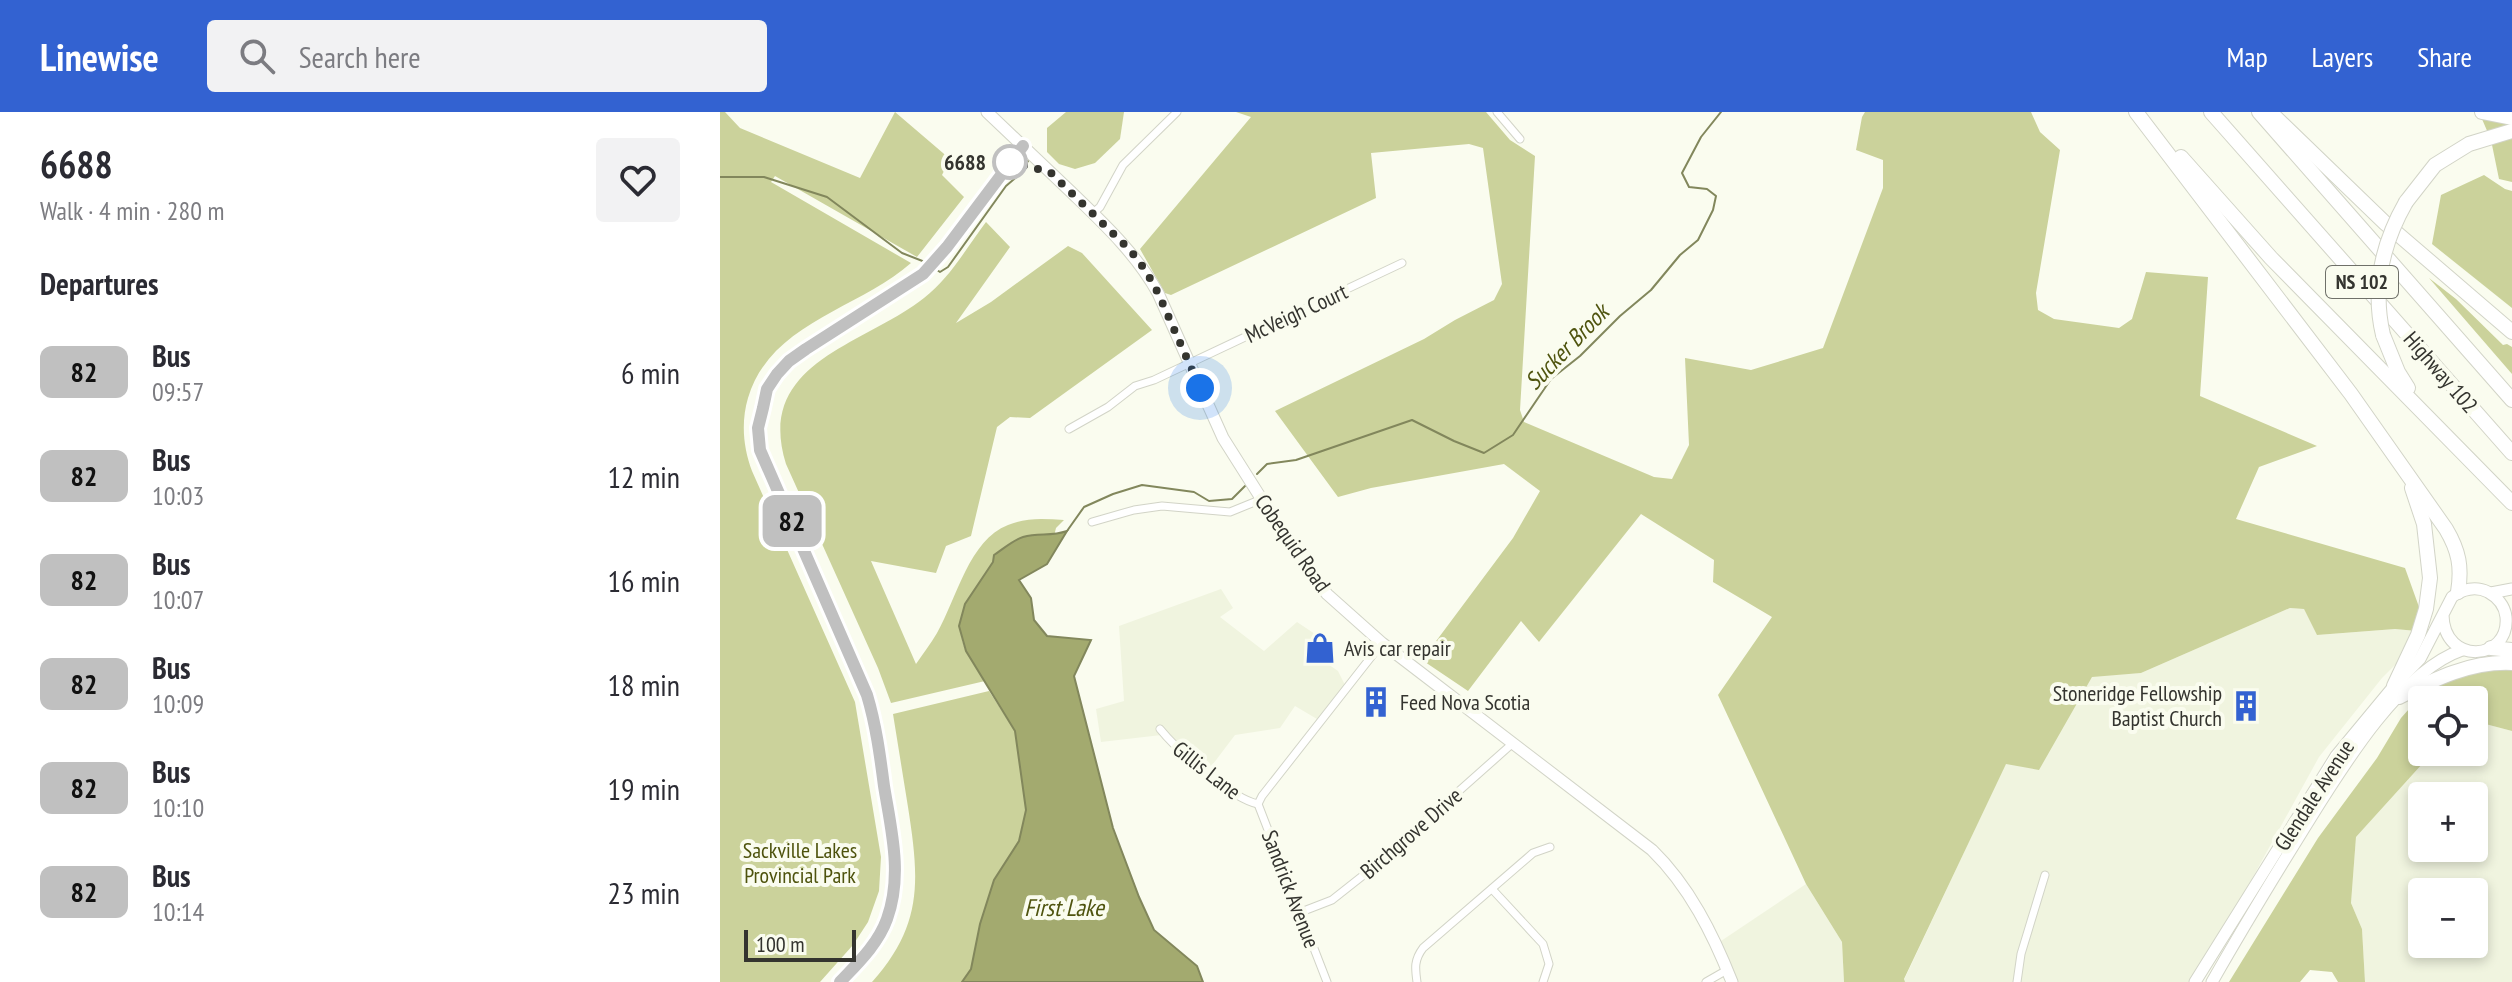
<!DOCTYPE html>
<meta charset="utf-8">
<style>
body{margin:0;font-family:"PT Sans Narrow",sans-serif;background:#f2f2f3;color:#2b2b33;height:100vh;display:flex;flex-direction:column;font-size:30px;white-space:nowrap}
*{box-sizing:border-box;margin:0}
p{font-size:26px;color:#7c7c81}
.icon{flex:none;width:44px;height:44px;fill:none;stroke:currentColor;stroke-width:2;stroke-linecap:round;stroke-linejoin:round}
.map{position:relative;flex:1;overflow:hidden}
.sheet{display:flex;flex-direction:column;background:#fff;width:720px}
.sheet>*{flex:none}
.badge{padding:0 16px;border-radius:12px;font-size:28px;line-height:52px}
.buttons{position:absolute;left:1688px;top:574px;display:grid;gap:16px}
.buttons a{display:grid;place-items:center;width:80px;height:80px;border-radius:8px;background:#fff;box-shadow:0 4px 12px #0003;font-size:40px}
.scale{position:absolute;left:24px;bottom:20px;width:112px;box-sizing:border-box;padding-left:8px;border:4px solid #34342f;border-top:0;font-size:22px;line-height:28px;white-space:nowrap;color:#34342f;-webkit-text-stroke:6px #fafcef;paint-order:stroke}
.you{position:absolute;width:40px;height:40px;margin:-20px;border:6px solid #fff;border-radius:50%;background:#1a73e8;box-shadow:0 0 0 12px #1a73e833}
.map>.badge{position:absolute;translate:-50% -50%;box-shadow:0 0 0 4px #fff}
h2{padding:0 40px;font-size:30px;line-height:72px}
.round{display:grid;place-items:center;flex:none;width:84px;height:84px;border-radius:8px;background:#f2f2f3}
.head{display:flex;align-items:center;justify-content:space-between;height:136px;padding:0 40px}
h1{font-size:38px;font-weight:700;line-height:60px}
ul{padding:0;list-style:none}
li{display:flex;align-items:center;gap:24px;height:104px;padding:0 40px}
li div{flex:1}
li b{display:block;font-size:30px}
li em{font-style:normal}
li .badge{min-width:88px;font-weight:700;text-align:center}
header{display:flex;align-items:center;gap:48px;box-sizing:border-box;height:112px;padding:0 40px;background:#3362d1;color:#fff}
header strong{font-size:38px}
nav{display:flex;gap:44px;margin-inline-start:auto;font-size:28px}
.search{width:560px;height:72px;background:#f2f2f3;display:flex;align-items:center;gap:20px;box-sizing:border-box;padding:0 28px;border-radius:8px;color:#7c7c81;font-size:30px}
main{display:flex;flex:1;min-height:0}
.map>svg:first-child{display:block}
.built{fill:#f0f4df;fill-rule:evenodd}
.green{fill:#cbd29b}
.water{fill:#a3aa6f;stroke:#82875c;stroke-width:2}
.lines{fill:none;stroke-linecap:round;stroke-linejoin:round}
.stream{stroke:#82875c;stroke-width:2}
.minor-casing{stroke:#d2d4c7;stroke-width:9}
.tertiary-casing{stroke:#d2d4c7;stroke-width:11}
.secondary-casing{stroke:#d2d4c7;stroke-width:13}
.motorway-casing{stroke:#d2d4c7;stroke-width:16}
.minor{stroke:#fff;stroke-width:7}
.tertiary{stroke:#fff;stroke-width:9}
.secondary{stroke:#fff;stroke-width:11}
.motorway{stroke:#fff;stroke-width:14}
.motorway-bridge-casing{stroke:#d2d4c7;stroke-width:16;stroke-linecap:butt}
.motorway-bridge{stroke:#fff;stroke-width:14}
.line-casing{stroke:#fff;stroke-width:18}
.line{stroke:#c0c0c0;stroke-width:12}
.walk{stroke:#34342f;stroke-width:8;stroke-dasharray:0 14.4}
.stop-dot{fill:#fff;stroke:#c0c0c0;stroke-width:4}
.labels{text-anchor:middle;stroke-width:8;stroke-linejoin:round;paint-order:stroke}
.shield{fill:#fafcef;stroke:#6f7069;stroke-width:2}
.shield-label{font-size:20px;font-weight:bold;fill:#34342f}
.stop-label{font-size:22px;font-weight:bold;fill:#34342f;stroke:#fafcef;text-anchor:end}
.street-label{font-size:22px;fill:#34342f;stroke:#fafcef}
.poi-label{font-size:22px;fill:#34342f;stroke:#fafcef;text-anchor:start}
.park-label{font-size:22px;fill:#4e530d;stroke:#fafcef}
.water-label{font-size:24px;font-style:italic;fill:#4f540f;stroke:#fafcef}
</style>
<header>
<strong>Linewise</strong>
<div class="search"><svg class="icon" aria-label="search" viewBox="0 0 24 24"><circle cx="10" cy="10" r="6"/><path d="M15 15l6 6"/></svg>Search here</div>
<nav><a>Map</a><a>Layers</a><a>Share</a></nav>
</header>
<main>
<section class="sheet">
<div class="head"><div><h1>6688</h1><p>Walk · 4 min · 280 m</p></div><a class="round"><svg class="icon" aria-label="heart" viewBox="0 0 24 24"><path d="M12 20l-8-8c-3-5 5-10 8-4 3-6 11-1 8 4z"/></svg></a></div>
<h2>Departures</h2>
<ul>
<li><span class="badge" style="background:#c0c0c0;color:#111">82</span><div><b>Bus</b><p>09:57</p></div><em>6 min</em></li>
<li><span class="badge" style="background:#c0c0c0;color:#111">82</span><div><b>Bus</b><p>10:03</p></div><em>12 min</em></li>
<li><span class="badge" style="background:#c0c0c0;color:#111">82</span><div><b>Bus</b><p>10:07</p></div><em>16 min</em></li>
<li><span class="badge" style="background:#c0c0c0;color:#111">82</span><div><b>Bus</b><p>10:09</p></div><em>18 min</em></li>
<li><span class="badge" style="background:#c0c0c0;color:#111">82</span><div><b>Bus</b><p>10:10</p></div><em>19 min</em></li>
<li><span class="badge" style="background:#c0c0c0;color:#111">82</span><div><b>Bus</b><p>10:14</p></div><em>23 min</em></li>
</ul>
</section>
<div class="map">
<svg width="1792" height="870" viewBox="0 0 1792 870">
<rect width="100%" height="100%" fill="#fafcef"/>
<g class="built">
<polygon points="501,477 513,496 500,505 544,539 577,510 598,524 589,539 618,559 625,573 597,607 575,594 560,616 515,623 487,660 459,638 450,622 381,630 376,597 404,589 399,514"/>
<polygon points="1570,496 1584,497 1598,523 1675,517 1708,520 1662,566 1599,645 1475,870 1185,870 1184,868 1286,651 1365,576 1372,564 1421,561"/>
<path d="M1754,609L1792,619V870H1645L1642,817L1631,791L1636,725L1713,640H1754ZM1702,684H1754V736H1702ZM1702,780H1754V832H1702Z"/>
<polygon points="1086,772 1122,830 1124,870 1006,870 992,835"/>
</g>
<g class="green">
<path d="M0,0H5L20,16L140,66L175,0L230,47L222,63L244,85L197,145L55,64L51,70L191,151C139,197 50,211 28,286C21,310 23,335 32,359L135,590L161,745L159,779L148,810L133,833L100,870H0Z"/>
<polygon points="346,0 404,0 400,27 375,51 355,57 339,52 327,40 327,16"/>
<polygon points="516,0 766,0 790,28 815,44 800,298 804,310 934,365 952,367 969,333 965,246 1031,258 1103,236 1163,76 1163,48 1136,38 1142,5 1145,0 1311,0 1320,20 1340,38 1316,181 1318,198 1334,207 1399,216 1412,207 1426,160 1488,165 1480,284 1597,334 1539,355 1516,407 1685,456 1708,520 1675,517 1597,523 1584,497 1570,496 1421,561 1372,565 1319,658 1286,652 1184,867 1185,870 1124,870 1122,830 1086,772 998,583 1052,505 993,470 994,448 921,402 819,530 801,509 748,579 702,548 793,426 820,379 784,352 651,376 618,385 555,299 704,227 735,208 774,188 782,172 763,36 749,32 651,41 656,86 451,183 445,181 420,137 531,5"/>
<polygon points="1759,0 1792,0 1792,70 1779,67 1771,28"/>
<polygon points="1764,63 1785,77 1792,79 1792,196 1712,132 1721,83"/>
<path d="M266,110L290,135L236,211L271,190L348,134L362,141L432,218L310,306L290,305L277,315L251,424L226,434L216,461L151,449L196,552C203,542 211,531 217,521C237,486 249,428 288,413C307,405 325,407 344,408L336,416L334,424C312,417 293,431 275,443L273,450C256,478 231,501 245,537C250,548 259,558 265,569L171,591L158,556L66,352C34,250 145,233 204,186C230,166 247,135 266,110Z"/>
<polygon points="1709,166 1736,187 1783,233 1787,232 1792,235 1792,262"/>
<polygon points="1779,550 1792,556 1792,619 1754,609 1754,588 1702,588 1702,640 1713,640 1636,725 1631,791 1642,817 1645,870 1618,870 1612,860 1590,858 1580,870 1509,870 1598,726 1657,646 1681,606 1705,579"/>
<path d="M269,579L295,619L306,698L299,729L274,768L251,857L242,870H152C204,812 199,766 188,695C183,664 178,633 173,602Z"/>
</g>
<path class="water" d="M347,419L327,452L299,468L311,486L314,508L327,524L371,528L354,564L393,716L419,785L434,818L477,854L483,870H242L251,857L260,812L274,768L299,729L306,698L295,619L246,539L239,514L245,492L273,450L274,443C283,437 293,428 303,425C319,420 330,425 347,419Z"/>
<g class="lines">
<g class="stream">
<polyline points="0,65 44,65 107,85 182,141 205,150"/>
<polyline points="217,158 220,160 228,155 286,74 300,62 308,49"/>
<polyline points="537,362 547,352 576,348 692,308 734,329 764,341 793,323 831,267 860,244 900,204 931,178 960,143 978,128 993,98 996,84 987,77 969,75 962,61 981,25 1001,0"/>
<polyline points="347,419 364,395 393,382 422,373 474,380 489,389 512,387 525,374"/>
</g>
<defs>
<g id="minor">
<polyline points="777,0 800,27"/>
<polyline points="373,101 380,95 403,53 457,0"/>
<polyline points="349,317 388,295 415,274 434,268 682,151"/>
<polyline points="372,410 414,398 442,394 510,400 542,387"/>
<path d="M440,617C457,638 512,687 538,692"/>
<polyline points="772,777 823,832 829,852 823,870"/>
<polyline points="581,800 612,788 650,758 793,631"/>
<polyline points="607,870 538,692 542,684 662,531"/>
<path d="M697,870C695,856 694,848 703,836L813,741L830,735"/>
<polyline points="986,870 1007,858"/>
<polyline points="1297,870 1301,842 1325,763"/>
</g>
<path id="tertiary" d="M120,870C138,851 158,832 167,807C182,766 172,726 166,685C159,640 153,597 136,554L40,338L38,316L43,296L47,277L57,262L69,249L86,237L203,162L227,135L303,34"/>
<g id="secondary">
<path d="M267,0C294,26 322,52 349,78C382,110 415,140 438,181L503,326L575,440L607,482L662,531L932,738C969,774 993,822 1012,870"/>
<polyline points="1771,481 1792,477"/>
<path d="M1475,870L1616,644L1674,574L1700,547L1732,485C1742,477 1756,474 1768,480C1777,485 1785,494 1786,505C1790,549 1724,554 1723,503"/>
<path d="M1492,870C1521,819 1552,768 1583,718C1618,662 1678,560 1742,538"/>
</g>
<g id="motorway">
<path d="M1416,0L1631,282L1726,417C1739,439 1742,455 1738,480"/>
<polyline points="1491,0 1792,341"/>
<polyline points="1539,0 1792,288"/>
<polyline points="1550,0 1665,111 1792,220"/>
<polyline points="1762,0 1792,6"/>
<polyline points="1461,45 1551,146 1792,391"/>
<polyline points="1686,90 1715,53 1749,32 1792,19"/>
<polyline points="1663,223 1678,260 1688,276"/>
<polyline points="1771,536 1792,538"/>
<polyline points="1674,574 1698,523 1706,497 1710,466 1704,412 1692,376"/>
<path d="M1679,585C1715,567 1751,549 1792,551"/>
</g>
</defs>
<use href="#minor" class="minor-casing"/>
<use href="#tertiary" class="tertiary-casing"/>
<use href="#secondary" class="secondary-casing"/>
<use href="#motorway" class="motorway-casing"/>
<use href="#minor" class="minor"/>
<use href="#tertiary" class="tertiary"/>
<use href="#secondary" class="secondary"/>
<use href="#motorway" class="motorway"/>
<defs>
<path id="motorway-bridge" d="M1663,223C1652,176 1662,132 1686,90"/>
</defs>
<use href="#motorway-bridge" class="motorway-bridge-casing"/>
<use href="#motorway-bridge" class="motorway-bridge"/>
</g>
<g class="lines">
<defs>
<path id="line" d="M120,870C138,851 158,832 167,807C183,763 171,717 164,674C160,643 156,613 147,583L40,338L38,316L43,296L47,277L57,262L69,249L86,237L203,162L227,135L303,34"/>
</defs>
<use href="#line" class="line-casing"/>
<use href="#line" class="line"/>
<polyline class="walk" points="290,50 330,60 410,138 426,159 438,181 480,276"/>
</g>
<defs>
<symbol id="shop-bare" viewBox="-9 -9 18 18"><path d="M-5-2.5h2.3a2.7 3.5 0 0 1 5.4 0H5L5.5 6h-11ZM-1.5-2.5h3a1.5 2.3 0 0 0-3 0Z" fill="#3362d1" stroke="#fafcef" stroke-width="2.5" paint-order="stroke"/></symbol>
<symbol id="building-bare" viewBox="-9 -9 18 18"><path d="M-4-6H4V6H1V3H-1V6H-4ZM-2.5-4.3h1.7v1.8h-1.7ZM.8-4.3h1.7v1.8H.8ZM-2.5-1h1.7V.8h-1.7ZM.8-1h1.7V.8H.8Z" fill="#3362d1" stroke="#fafcef" stroke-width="2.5" paint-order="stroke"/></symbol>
</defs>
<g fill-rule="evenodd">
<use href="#shop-bare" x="578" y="514" width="44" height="44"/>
<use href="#building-bare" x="634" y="568" width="44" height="44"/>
<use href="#building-bare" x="1504" y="572" width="44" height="44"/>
</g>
<circle class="stop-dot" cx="290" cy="50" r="16"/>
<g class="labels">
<rect class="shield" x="1606" y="154" width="72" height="32" rx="6"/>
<g class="shield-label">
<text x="1642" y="177">NS 102</text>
</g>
<g class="stop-label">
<text x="266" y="58">6688</text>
</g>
<g class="street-label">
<text transform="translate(576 201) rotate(-25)" y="8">McVeigh Court</text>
<text transform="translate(1721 260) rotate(49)" y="8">Highway 102</text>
<text transform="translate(573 431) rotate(55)" y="8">Cobequid Road</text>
<text transform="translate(487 658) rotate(38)" y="8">Gillis Lane</text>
<text transform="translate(1594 683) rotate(-57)" y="8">Glendale Avenue</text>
<text transform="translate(691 721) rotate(-41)" y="8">Birchgrove Drive</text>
<text transform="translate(571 777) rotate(69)" y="8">Sandrick Avenue</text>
</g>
<g class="poi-label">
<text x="624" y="544">Avis car repair</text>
<text x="1502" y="589" text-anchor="end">Stoneridge Fellowship<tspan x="1502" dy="25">Baptist Church</tspan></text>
<text x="680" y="598">Feed Nova Scotia</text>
</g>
<g class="park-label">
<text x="80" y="746">Sackville Lakes<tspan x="80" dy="25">Provincial Park</tspan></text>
</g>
<g class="water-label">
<text transform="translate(847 235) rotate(-46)" y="8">Sucker Brook</text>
<text x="344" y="804">First Lake</text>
</g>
</g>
</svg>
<div class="buttons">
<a><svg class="icon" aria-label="locate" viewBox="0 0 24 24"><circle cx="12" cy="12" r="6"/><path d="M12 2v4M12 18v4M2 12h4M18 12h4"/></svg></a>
<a>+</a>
<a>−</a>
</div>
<div class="scale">100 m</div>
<div class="you" style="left:480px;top:276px"></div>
<b class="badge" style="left:72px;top:409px;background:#c0c0c0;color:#111">82</b>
</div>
</main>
